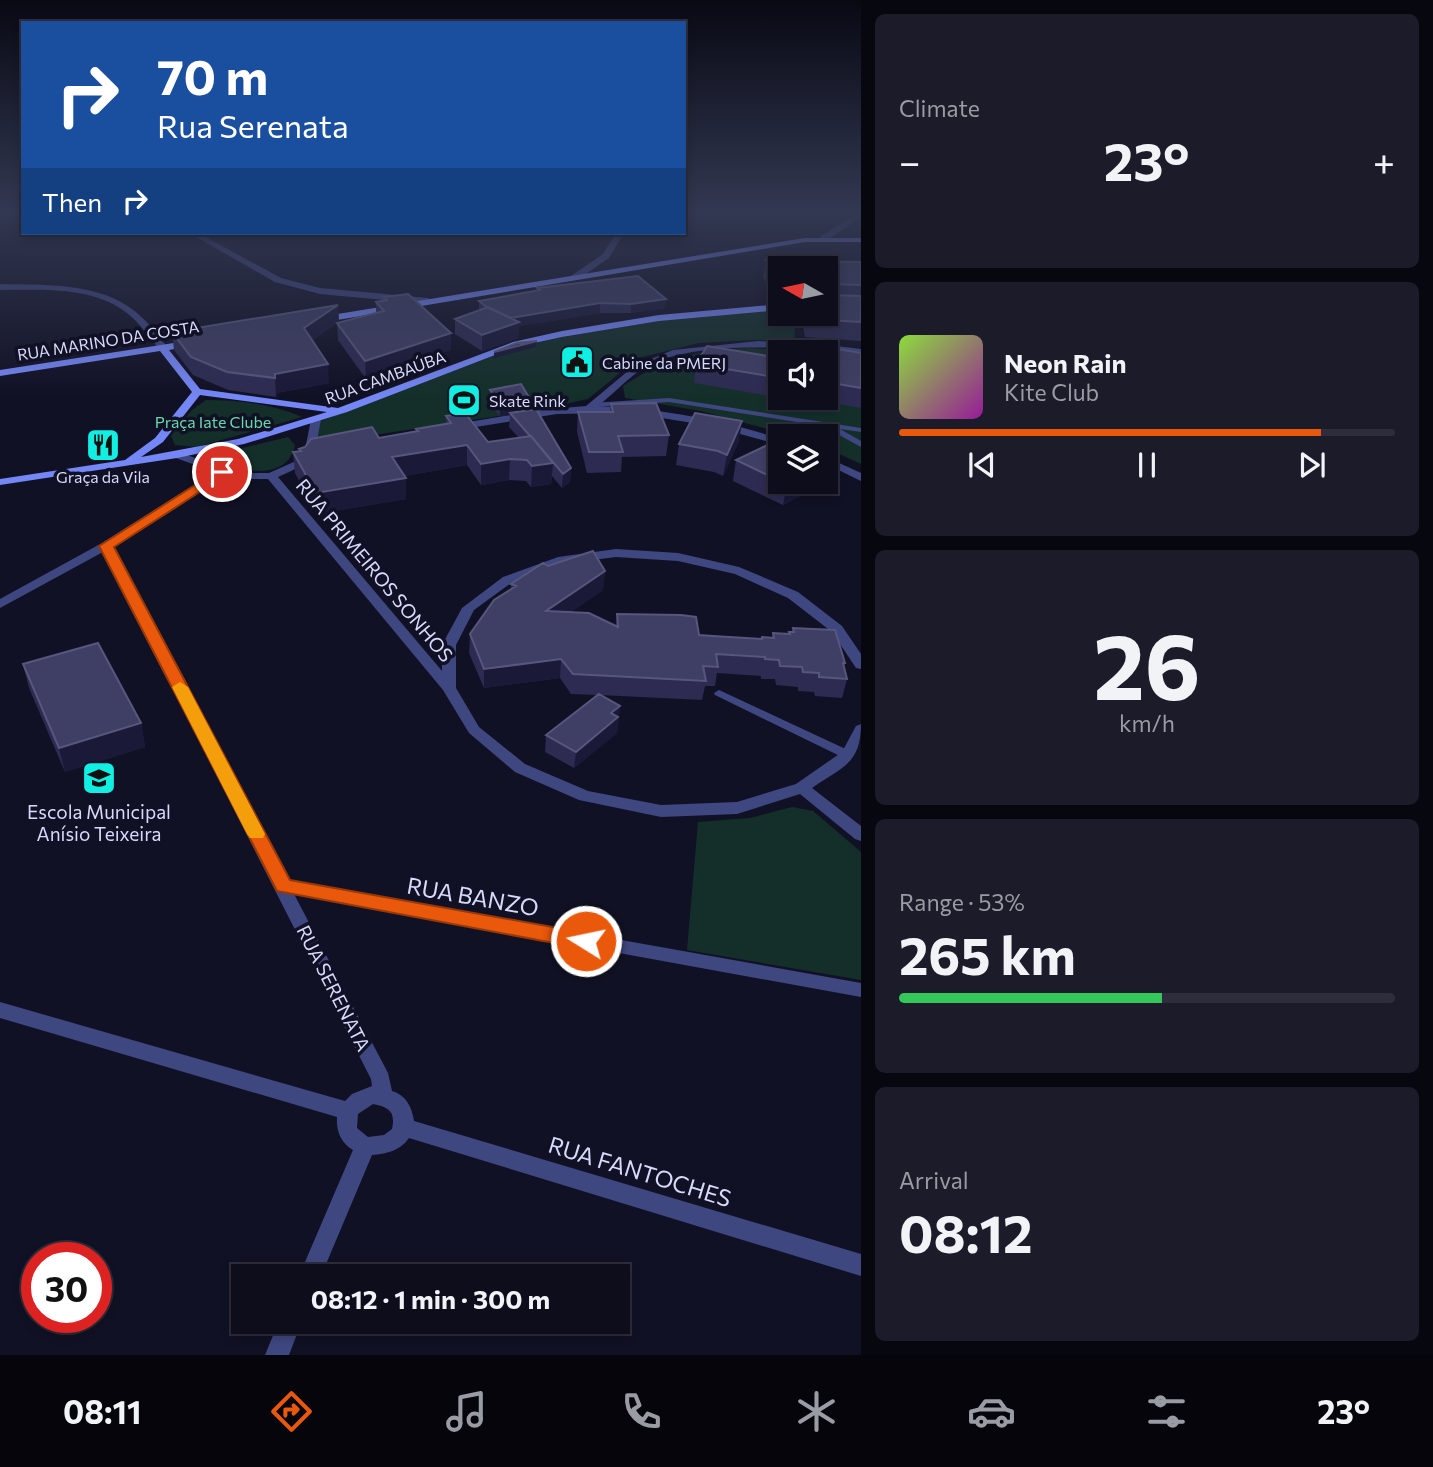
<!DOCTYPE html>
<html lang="en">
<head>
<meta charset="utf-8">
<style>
	:root { --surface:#0d0d1c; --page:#1b1b29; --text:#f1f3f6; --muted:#9a9ca3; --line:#2d2d3b; --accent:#ea580c }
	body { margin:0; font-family:Commissioner,sans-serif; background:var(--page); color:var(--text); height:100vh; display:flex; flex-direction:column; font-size:26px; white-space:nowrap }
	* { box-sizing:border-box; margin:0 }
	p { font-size:23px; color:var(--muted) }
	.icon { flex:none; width:38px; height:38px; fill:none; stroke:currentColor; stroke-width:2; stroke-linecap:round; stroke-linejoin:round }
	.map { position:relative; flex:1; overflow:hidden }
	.side { display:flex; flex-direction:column; gap:14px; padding:14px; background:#07070f; width:572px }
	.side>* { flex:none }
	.banner { position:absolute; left:21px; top:21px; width:665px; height:214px; border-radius:0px; box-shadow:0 4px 10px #0003,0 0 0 2px var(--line); background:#1a4fa0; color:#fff; overflow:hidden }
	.needle { width:46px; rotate:279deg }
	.controls { position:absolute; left:768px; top:256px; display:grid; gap:14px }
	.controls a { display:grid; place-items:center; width:70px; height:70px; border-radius:0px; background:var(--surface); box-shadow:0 4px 10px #0003,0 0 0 2px var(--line); font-size:35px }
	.speed { position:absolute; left:21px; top:1242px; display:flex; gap:14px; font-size:35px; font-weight:700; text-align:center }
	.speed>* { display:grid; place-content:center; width:91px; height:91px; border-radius:50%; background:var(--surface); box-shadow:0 4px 10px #0003,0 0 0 2px var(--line); line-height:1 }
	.speed .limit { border:10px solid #d22; background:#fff; color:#111 }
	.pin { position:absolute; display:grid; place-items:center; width:60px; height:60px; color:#fff; margin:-30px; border:4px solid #fff; border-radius:50%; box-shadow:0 2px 7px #0007 }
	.me { position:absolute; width:77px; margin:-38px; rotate:280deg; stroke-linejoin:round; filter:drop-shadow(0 0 5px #0008) }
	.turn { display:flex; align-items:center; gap:24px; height:147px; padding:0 21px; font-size:32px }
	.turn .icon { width:91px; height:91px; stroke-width:2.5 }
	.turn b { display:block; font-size:49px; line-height:60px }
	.then { display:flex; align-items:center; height:66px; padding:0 21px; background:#0003; gap:14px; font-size:26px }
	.big { font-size:52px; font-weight:700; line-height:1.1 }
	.side .card { flex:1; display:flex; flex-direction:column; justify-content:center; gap:10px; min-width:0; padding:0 24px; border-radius:10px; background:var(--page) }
	.side .dial { align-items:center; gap:0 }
	.dial b { font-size:91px; line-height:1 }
	.song { display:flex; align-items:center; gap:21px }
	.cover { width:84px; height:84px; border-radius:10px; background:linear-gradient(135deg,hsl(90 70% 55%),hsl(300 70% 35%)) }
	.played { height:7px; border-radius:4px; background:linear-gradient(90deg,var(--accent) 85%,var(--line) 85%) }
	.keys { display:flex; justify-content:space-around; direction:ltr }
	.heat { display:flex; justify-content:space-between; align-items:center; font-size:38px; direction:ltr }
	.charge { height:10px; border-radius:5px; background:linear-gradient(90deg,#34c759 53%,var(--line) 0) }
	.trip { position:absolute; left:231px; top:1264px; width:399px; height:70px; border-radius:0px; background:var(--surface); box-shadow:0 4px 10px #0003,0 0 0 2px var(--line); font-weight:700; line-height:70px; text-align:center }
	.dock { display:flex; height:112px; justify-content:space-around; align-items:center; background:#05050b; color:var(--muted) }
	.dock .icon { width:49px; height:49px }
	.dock .current { color:var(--accent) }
	.dock b { font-size:32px; color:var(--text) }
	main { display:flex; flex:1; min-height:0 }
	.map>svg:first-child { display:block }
	.green { fill:#142f2a }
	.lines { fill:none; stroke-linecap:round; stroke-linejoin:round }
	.lane { fill:#3f4781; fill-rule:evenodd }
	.street { fill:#3f4781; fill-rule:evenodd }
	.secondary { fill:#7587f6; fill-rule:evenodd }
	.wall { fill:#2d2b52 }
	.shaded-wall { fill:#1a1938 }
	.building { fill:#3f3e64; stroke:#57567c; stroke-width:2 }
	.route { fill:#ea580c; stroke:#983908; stroke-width:2 }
	.slow { fill:#f59e0b }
	.labels { text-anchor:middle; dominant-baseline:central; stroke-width:7; stroke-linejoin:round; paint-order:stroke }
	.far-street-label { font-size:16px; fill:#d8dafc; stroke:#111125 }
	.far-poi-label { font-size:16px; fill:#d8dafc; stroke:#111125; text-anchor:start }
	.far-park-label { font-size:16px; fill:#68d8aa; stroke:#111125 }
	.street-label { font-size:19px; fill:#d8dafc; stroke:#111125 }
	.poi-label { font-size:19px; fill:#d8dafc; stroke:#111125 }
	.near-street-label { font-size:23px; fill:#d8dafc; stroke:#111125 }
</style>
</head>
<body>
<main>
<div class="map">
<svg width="861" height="1355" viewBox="0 0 861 1355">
	<rect width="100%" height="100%" fill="#111125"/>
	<!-- green -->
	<path class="green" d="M780,307V313H796L794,341L754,340L699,343L638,358L588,399L537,410L315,444L320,421L515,348L563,337L706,313Z
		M749,348L810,352H780V397H826L861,359V464L826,448V436H794L701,411L625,398L623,386C669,356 694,351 749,348Z
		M206,400C238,400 273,404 302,417L197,447L175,445L171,436L192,410Z
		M288,437L295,445C288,477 255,472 229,468L218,454Z
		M792,807L813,811L861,852V980L687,950L698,822L750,818Z"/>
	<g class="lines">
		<!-- lane -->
		<path class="lane" d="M669,398L861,428V432L840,429L861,441V447L830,430L829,427L669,402L592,407L588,405L592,403Z
			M719,690L852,752L854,755L852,758H844L715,695L714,693Z"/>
		<!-- street -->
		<path class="street" d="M858,209H861L860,218L827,240H821V236L854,215Z
			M189,233H198L281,278L320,288L428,298L432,301L428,304L320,294L275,282Z
			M616,233H624L609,258L577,280H571V276L603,254Z
			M0,284C45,285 99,282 136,312C148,322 158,335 168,348L160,350C149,337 140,323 127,313C92,286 42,290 0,290Z
			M758,341L812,343L861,349V355C803,348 688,337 639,371C625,381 612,395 598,406C660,409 722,419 780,439V445L711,426L662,418L613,413L557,414L457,430L452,427L457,424L540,410L586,406L634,366L673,350Z
			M316,416L321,419C314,458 315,461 278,477L442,671V645L462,608L503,577L558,557L616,549L678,553L739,567L798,592L842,626L861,654V669L856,668L832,632L788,598L735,574L678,561L616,557L560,564L511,583L474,610L456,645V688L479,727L525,764L588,791L661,805L737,802L796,784L842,752L856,726L861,724C861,764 842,767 812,788L861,826V841L855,839L800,794L737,814L661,817L579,800L515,772L469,733L443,690L268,479H237L224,475L113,547L287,880L861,983V997L294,894L388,1073L392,1091C406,1095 412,1107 414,1121L861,1254V1276L409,1138C400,1151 386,1154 372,1155L321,1276H299L353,1150C341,1143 336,1131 337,1117L0,1018V1002L345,1101L352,1094L372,1086L371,1079L103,552L0,608V599L102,543L215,472L173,457V453H181L238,473H269L296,461L305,450L311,419ZM373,1104C388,1107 396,1111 392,1129L384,1135L368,1137L357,1128L358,1114Z
			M826,457L861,473V481L826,464Z
			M279,1321H302L289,1355H265Z"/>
		<!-- secondary -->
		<path class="secondary" d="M805,238H861V242H805L319,323L315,320L319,317Z
			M780,304V310L659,321L562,337L516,347L347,412L244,444L177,458L0,485V479L125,460L155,438L192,392L160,351L0,376V370L193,340L198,343L196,345L169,350L200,389L338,408L513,342L562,331L659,315ZM200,395L327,412L238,439L141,457L163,442Z"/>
	</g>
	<!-- wall -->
	<path class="wall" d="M766,260L861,262V341L805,337L801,313H826V268H780V301H775L763,277Z
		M537,288L666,299L665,308L631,313H600L519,326L518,338L482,351L455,334V319L479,310V301L537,291Z
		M384,297L451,333V350L366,379L338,340L337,323L312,341L329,383L277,393L276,397L228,390L193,375L174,350L172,332L338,305L339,322L376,313V302L384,300Z
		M826,352L861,353V408L798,397H826Z
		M780,358V397L782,398L694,383L696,364Z
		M490,390L529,410L571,468L570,482L562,488L552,476L551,484L531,487L526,481L509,480L481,485L467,465L405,476L406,499L317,514L295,473L293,452L299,451V449L416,432V429L446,424V416L488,442L519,438L509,427L510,415L500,416L489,404Z
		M611,404L669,435L666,456L622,457L621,472L587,473L577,432L578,412H610Z
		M780,439V481H826L831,461L827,482L783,505L733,481L736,460Z
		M739,441L723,476L714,472L676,465L679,444Z
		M548,566L605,571L603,590L571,612L616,626L617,614L699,635L761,639L762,637H772L773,633L789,634V632H792L793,628L845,663L844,668L847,679L842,698L815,696L814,692L798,691V687L776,685L775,679H761V676L717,673L715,686H705L702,700L600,695L620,706L617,733L574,768L545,752L546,735L598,695L571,694L560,678L484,688L469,653L470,634L511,589V584Z
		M23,664L141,723L145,747L65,772L29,688Z"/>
	<!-- shaded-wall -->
	<path class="shaded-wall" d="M666,299L665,308L631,313V304Z
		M600,303V313L519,326L518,338L482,351V335L503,320Z
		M338,305L339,322L305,346L304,328Z
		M451,333V350L366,379L365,361Z
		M537,341L536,347L494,358V352Z
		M328,364L329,383L277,393L276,397L275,374Z
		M530,399L529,412L510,413V415L500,416L501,403Z
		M742,421L739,441L723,476L727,455Z
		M467,445V465L393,478L392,457Z
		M510,459L509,480L481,485V464Z
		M831,461L827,482L783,505L787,484L792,481H826V464Z
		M553,463L551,484L531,487L532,466Z
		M571,468L570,482L562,488L563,474Z
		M406,478V499L317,514L316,493Z
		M605,571L603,590L545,630L546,611Z
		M561,659L560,678L484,688V669Z
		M620,706L617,733L574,768L576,752L611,713Z
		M141,723L145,747L65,772L59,748Z"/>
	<!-- building -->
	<path class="building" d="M766,260L861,262V285L830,284L827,292L830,295L861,296V322L808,319L807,313H826V268H780V283H778Z
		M638,276L666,299L631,304L600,303L511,318L488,308L479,301L540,290L537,288Z
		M408,294L451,333L365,361L337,323L384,311L376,302L387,300L384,297Z
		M338,305L304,328L328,364L275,374V378L227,372L191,357L172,332Z
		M488,307L519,322L482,335L455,319Z
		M537,341L494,352L517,343Z
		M814,345L861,353V388L826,382V352H811Z
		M707,346L780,358V378L696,364Z
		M521,384L530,399L501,403L490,390Z
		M656,403L669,435L618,436L623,452H589L578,412H613L611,404Z
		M536,409L571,468L563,474L531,436H530L510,413Z
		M465,413L488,442L531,436L553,463L532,466L527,460L510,459L481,464L467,445L392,457L406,478L316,493L293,452L301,451L299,449L305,447L311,439L372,427L379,438L418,431L416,429L451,423L446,416Z
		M695,413L742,421L727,455L718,451L679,444Z
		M780,439V481L736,460Z
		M593,551L605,571L546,611L589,613L618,627L617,614L681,615L696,617L699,635L713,636L762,639V637L774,638L773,633L790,634L789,632H794L793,628L835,630L845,663H843L847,679L819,677V673L803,672L802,667L780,666L779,660L765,659V657L716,654L718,667L703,666L706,681L573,674L561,659L484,669L470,634L494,600L516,586L511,584L543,563L548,566Z
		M98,643L141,723L59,748L23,664Z
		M599,694L620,706L611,713L618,717L576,752L546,735Z"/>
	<!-- sky -->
	<linearGradient id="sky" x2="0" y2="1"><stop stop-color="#090914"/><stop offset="0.53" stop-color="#323851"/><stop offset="1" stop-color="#323851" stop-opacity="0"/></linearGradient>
	<rect width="861" height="398" fill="url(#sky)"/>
	<!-- route -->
	<path class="route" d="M222,468L228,472L226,475L114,547L290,880L586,933L593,935L596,941L593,947L586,949L277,891L99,546Z"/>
	<!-- slow -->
	<path class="slow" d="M180,682L188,687L265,834L263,838H250L247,834L172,687Z"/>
	<!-- icons -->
	<defs>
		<g id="civic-square" transform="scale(1.75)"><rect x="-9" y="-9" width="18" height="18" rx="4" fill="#11efe2" stroke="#111125"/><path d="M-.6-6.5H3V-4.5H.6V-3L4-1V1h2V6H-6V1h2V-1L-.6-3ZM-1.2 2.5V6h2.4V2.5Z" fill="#111"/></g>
		<g id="stadium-square" transform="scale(1.75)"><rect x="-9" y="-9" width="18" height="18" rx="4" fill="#11efe2" stroke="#111125"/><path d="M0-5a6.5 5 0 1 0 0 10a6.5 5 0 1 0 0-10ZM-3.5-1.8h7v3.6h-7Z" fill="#111"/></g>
		<g id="restaurant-square" transform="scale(1.75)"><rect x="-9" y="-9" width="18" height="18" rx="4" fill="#11efe2" stroke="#111125"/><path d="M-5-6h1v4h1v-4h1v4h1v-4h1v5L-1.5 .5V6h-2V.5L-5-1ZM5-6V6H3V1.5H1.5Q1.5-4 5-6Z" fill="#111"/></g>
		<g id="school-square" transform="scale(1.75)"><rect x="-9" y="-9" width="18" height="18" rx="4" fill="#11efe2" stroke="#111125"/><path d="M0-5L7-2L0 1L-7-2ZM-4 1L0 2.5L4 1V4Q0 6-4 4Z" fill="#111"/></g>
	</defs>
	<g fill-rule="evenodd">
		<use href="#civic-square" x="577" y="362"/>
		<use href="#stadium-square" x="464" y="400"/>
		<use href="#restaurant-square" x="103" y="445"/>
		<use href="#school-square" x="99" y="778"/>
	</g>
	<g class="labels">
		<!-- far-street labels -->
		<g class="far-street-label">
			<text transform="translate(108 340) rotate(-9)">RUA MARINO DA COSTA</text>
			<text transform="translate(385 377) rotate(-20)">RUA CAMBAÚBA</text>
		</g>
		<!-- far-poi labels -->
		<g class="far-poi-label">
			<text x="602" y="362">Cabine da PMERJ</text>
			<text x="489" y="400">Skate Rink</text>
			<text x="103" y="476" text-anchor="middle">Graça da Vila</text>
		</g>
		<!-- far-park labels -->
		<g class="far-park-label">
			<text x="213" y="421">Praça Iate Clube</text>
		</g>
		<!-- street labels -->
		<g class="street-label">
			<text transform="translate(375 570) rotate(50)">RUA PRIMEIROS SONHOS</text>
			<text transform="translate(334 988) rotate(63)">RUA SERENATA</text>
		</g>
		<!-- poi labels -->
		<g class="poi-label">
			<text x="99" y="811">Escola Municipal<tspan x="99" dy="22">Anísio Teixeira</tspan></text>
		</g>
		<!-- near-street labels -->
		<g class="near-street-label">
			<text transform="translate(473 896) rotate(10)">RUA BANZO</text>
			<text transform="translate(640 1171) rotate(17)">RUA FANTOCHES</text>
		</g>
	</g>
</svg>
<div class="controls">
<a><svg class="needle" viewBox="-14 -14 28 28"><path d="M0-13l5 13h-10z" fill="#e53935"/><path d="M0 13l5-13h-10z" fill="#9a9ca3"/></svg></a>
<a><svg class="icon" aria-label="sound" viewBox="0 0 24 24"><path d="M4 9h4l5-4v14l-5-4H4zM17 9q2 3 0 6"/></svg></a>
<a><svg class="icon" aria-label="layers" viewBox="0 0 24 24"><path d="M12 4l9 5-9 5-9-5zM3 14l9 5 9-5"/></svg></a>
</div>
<div class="speed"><div class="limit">30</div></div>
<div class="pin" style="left:222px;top:472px;background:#d93025"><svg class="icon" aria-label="arrive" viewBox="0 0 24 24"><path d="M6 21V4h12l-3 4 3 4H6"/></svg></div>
<svg class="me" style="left:586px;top:941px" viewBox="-20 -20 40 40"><circle r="17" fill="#ea580c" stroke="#fff" stroke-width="3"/><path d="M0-11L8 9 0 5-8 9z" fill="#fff"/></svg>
<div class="trip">08:12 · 1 min · 300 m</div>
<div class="banner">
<div class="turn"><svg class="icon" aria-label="right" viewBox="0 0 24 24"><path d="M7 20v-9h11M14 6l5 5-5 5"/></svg><div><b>70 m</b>Rua Serenata</div></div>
<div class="then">Then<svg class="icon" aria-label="right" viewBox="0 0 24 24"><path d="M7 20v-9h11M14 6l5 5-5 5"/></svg></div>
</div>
</div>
<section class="side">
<div class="card"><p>Climate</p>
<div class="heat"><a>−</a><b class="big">23°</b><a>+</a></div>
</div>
<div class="card">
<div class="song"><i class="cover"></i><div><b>Neon Rain</b><p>Kite Club</p></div></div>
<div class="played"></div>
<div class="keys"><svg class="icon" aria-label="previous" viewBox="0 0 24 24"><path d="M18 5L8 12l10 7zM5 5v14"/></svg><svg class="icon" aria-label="pause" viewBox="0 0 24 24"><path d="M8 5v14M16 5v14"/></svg><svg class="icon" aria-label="next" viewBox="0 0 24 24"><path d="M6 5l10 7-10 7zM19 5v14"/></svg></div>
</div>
<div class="card dial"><b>26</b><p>km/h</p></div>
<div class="card"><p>Range · 53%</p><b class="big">265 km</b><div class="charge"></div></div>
<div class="card"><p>Arrival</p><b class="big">08:12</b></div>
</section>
</main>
<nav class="dock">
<b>08:11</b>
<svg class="icon current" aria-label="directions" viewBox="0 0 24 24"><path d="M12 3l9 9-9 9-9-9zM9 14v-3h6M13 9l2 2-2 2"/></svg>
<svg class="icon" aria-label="music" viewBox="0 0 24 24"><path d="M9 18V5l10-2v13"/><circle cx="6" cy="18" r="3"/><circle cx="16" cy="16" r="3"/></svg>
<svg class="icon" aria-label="phone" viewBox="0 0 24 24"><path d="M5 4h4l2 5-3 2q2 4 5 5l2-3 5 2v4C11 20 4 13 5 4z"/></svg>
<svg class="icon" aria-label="climate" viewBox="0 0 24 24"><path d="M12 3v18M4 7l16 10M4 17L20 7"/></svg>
<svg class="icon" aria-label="car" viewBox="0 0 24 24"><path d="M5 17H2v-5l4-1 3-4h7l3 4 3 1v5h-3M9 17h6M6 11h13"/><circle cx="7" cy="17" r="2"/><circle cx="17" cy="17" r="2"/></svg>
<svg class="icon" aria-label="filters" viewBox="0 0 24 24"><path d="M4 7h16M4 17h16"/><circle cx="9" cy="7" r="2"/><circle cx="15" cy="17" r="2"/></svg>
<b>23°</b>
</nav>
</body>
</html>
